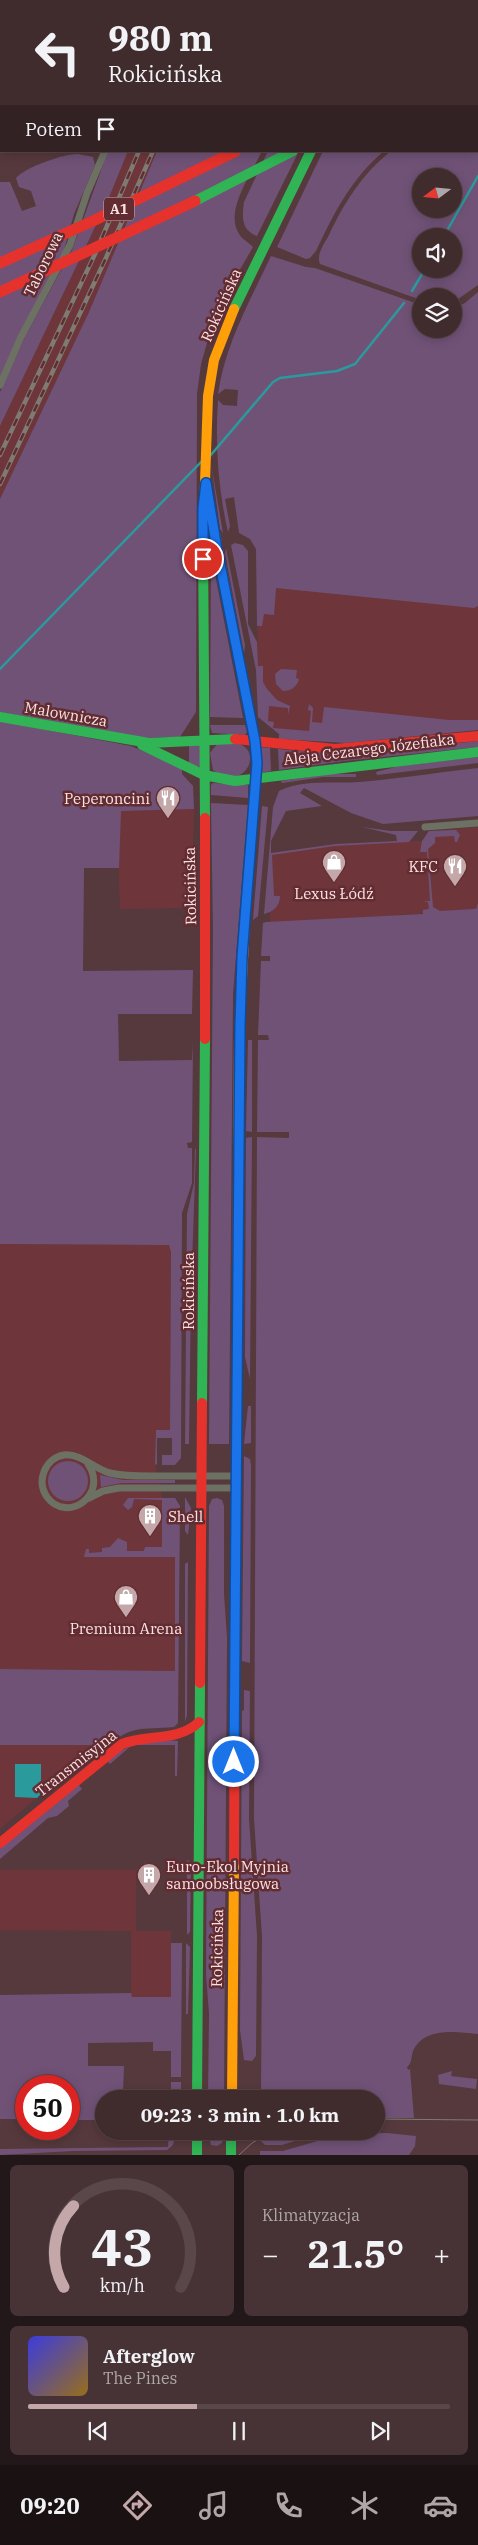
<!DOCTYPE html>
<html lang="pl">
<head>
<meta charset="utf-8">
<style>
	:root { --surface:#402b2d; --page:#473335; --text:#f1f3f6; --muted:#aea7aa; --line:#594749; --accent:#c3a7a9 }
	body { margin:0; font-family:"IBM Plex Serif",serif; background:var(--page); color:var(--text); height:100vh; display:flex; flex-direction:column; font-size:19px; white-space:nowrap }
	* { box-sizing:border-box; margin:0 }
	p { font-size:16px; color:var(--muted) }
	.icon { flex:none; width:28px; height:28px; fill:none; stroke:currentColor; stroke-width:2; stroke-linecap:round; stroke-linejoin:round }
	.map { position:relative; height:2155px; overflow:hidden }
	.details { display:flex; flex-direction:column; gap:10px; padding:10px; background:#231819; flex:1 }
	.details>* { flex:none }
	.top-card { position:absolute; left:0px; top:0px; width:479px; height:152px; box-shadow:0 2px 12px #0003,0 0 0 1px var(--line); background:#402b2d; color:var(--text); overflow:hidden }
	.needle { width:32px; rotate:254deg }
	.controls { position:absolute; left:412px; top:168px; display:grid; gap:10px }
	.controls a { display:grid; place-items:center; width:50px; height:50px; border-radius:50%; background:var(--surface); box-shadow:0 2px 12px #0003,0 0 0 1px var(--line); font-size:25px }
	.speed { position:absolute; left:15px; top:2075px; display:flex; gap:10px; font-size:25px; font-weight:700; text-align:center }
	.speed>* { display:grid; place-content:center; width:65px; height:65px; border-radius:50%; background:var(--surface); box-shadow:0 2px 12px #0003,0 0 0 1px var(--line); line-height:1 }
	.speed .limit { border:8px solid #d22; background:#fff; color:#111 }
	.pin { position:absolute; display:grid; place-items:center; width:42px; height:42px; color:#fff; margin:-21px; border:2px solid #fff; border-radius:50%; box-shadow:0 1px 5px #0007 }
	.me { position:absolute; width:55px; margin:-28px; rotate:0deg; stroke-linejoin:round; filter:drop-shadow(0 0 4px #0008) }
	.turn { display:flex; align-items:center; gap:18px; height:105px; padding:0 25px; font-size:22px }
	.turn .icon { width:65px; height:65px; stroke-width:2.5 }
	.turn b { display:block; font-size:35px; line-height:42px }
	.then { display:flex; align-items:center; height:48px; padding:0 25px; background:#0003; gap:10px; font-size:19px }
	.big { font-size:38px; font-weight:700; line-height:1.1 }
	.details .card { flex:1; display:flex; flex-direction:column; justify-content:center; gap:8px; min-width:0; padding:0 18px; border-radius:8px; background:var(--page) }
	.details .dial { align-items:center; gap:0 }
	.dial svg { height:130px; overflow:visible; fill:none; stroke:var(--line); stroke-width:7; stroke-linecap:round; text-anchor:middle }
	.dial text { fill:var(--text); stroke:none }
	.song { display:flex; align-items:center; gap:15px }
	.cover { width:60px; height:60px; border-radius:8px; background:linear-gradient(135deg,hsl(240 70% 55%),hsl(40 70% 35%)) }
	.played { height:5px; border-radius:2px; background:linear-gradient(90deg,var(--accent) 40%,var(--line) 40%) }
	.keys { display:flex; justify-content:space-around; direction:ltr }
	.heat { display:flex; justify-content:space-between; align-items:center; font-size:28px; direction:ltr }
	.details .tiles { flex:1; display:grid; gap:10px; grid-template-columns:1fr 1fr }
	.card:last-child { grid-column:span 2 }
	.trip { position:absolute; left:95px; top:2090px; width:290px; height:50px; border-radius:25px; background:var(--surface); box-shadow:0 2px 12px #0003,0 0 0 1px var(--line); font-weight:700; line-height:50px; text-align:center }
	.tab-bar { display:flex; height:80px; justify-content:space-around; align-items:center; background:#1a1112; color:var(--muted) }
	.tab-bar .icon { width:35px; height:35px }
	.tab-bar .selected { color:var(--accent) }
	.tab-bar b { font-size:22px; color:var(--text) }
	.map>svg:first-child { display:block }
	.built { fill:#6e363a }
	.green { fill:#705277; fill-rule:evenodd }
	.water { fill:#2b9a9c }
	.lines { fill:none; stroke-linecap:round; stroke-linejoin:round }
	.stream { stroke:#2b9a9c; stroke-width:2.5 }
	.street { stroke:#6c7164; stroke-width:7 }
	.fast { stroke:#30b455; stroke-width:10 }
	.slow { stroke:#ff9f0a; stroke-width:10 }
	.jam { stroke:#e5322d; stroke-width:10 }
	.tram { stroke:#7e7b73; stroke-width:1 }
	.rail-casing { stroke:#7e7b73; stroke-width:4.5 }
	.rail { stroke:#622d32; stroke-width:2.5; stroke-dasharray:8; stroke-linecap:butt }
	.jam-bridge { stroke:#e5322d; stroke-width:11 }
	.route-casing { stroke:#114b97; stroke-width:12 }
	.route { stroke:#1a73e8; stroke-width:9 }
	.labels { text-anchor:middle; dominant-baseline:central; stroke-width:5; stroke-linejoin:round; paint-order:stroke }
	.shield { fill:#622d32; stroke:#cfacae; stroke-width:1 }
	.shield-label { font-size:14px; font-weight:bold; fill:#fee2e3 }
	.street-label { font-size:15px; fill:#fee2e3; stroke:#622d32 }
	.poi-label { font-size:15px; fill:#fee2e3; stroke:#622d32; text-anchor:end }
</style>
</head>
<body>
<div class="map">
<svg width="478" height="2155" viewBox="0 0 478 2155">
	<rect width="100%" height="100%" fill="#56393c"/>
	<!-- built -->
	<path class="built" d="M128,151H157L89,312L0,499V426L108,200Z
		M257,579L478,600V721L281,736L258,711Z
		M194,809L193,848H191V908L120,909L118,848L120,811Z
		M478,827V910L270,923V854L336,845L422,841L427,833L432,831Z
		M0,1244L169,1245L171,1252L170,1430H156L155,1464L175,1557V1671L0,1669Z
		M0,1745H98L0,1829Z
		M0,1870H136V1931H171V1997H131V1931L0,1930Z"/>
	<!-- green -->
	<path class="green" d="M478,64V285L454,302V296H421V300L320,264C316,255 324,244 329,235C344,203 362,174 391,151H478ZM454,176V209H421V176ZM454,236V269H421V236Z
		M108,151H128L108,200L0,426V392L26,335L72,250Z
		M157,151H262C252,173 224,211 239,234C242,239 248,242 253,247L216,311L201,364L197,394L196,712L180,737L146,738L0,712V499L89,312Z
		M268,151H299L257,236C241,230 242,217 244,202Z
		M323,151H384C351,179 334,213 316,251L310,258L306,259L277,247Z
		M78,154L93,157L95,165L74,214L63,254L0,378V182H10L22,211L36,206L31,191L19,187L16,178C26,167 63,154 78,154Z
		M271,256L306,267L315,268L421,305V329H454V308L465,303L478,292V606L474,608L276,588L274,615L264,614L262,626H257L256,549L250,539L239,533L234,497L225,499L230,526L228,532C218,488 215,445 218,400L223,405L237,406L238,390L225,389L218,394C225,344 250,301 271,256Z
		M211,463L223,533L220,529Z
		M235,543L243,545L248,551V624L257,642L258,666H263V682L267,689L277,700L290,706L288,715V708L269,706L268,721L274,722L273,728L309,731L311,711L308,710L309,704L313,708L312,722L322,723L324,707L449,720H478V730L346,743L279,739V734L258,717L256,670L231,545Z
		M226,548L245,645L244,653L225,553Z
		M211,558L212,559L243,718L210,717Z
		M281,669L297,670L296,678L299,679C297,687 291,691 283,691L276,684L275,674Z
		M0,721L131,746L182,768V774L193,786L194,809L121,811L119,868H84L83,971L193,970L192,1014H118L119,1061L192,1060L193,1043L192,1142L187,1143L188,1148H192V1183L182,1213L181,1458L175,1465H162V1455H172V1438H157V1465L155,1464L156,1430H170L171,1252L169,1245L0,1244Z
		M210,725H245L247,732L245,735L212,733Z
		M478,741V747L345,761L279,770L278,749C345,757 411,748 478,741Z
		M218,743C272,734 249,798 213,770L210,753Z
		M198,744L200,745L201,766L199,767L189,763V745Z
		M259,747L270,748L271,771L261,773Z
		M478,757V763L377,775L376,772L399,766Z
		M478,768V816L383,824L351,813L304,788L300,793L322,806L286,811L271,841V853L336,844L397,841L396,835L362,827L391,831H418L409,842L334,846L272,855L274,896H280C280,906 273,912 264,914L273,807L279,791C303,779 334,784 359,782C399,779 438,772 478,768Z
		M329,774H356V777H323L282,783L281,781Z
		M213,783L248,785V798L211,795V785Z
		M211,803L248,805L233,994L229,1444H209L213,929Z
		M262,806L268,807L258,916L253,920Z
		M456,830L460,835L457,842H455L454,836L435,837V843L428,849L433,907L440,911L474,909L477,908V903L478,906V2034C458,2032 428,2027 415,2047C410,2055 413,2063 407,2067L408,2070L410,2069L414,2118H376V2099H261L262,1936L254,1819L257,1137L289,1138V1132H257L258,1040H269L268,1035H258L261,961H270V956H261L263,923L266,922L423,914V910L429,909L428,902L423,901H430L427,852H420L422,841L429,831Z
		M248,1040H252V1132L246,1131Z
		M252,1137L250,1379L245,1357L246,1138Z
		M195,1149H196L191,1293L189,1444H185L187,1214L194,1183Z
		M248,1406H251V1443L244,1444Z
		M244,1456L250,1459L251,1465L250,1663L242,1661Z
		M48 1481a20 20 0 1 1 40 0a20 20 0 1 1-40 0Z
		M100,1475L123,1480H175V1483H121L101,1487Z
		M185,1497L191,1508L188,1535L185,1531Z
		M128,1498H175L180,1506L178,1723L174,1727C141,1730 131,1724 104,1749L100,1745H0V1669L175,1671V1557H84L86,1549H89V1553L102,1552V1548L110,1547L118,1538L127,1542V1551H144L145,1547H162V1500L134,1499L132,1507L128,1510L123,1505Z
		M217,1498L222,1500L224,1506V1594L227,1638L224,2099H208L209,2014L206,1974L209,1506L212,1499Z
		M188,1562L187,1715L185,1722V1564Z
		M244,1690L250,1691L249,1819L257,1936L256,2056L252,2061L244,2060L240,2030L242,1711L244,1710Z
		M168,1740L178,1741L177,1776H175V1745H132L110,1764L107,1761L84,1780C118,1751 122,1744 168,1740Z
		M78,1784L82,1789L68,1801L69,1806L57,1816L48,1818L0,1859V1848Z
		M187,1860L191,1862L190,1932L187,1935Z
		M171,1943H182L181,2077H171V2051H153V2042L88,2043V2066H124L123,2092H120V2099H104V2120H69V2086H26V2119H0V1995L131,1993L132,1997H171Z
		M186,1943L190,1947L188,2014H186Z
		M452,2071L451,2076L477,2079L476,2089L439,2084L438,2075Z
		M171,2082H181V2099H171Z
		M169,2131H176L173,2145L167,2150L73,2151L0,2155V2149L168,2147Z
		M263,2131H327L282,2145H265L261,2141L265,2136Z
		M208,2132H224L222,2143L217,2146L211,2145Z
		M387,2133L416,2136L415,2146L409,2155H260V2151H283L342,2134Z"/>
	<!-- water -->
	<path class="water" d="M15,1764H41V1794L37,1798L15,1797Z"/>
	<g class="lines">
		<!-- stream -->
		<path class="stream" d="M444,236L478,176
			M412,291L425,269
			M210,456L273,382L280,378L337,371L355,364L404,303
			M0,669L203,460"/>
		<!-- street -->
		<path class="street" d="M162,1L163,0
			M0,385L21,337L70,245L87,193L105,151
			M425,827L478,823
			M88,1464C109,1495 67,1524 47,1497C36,1481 45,1458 64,1455C81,1453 94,1469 110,1473C127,1477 146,1476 163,1476C187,1476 212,1476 236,1476
			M89,1498L103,1491L119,1488H236"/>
		<!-- fast -->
		<path class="fast" d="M384,1L385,0
			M478,21V22
			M195,201L293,151
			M234,309L311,151
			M203,540L205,818
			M0,717L149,743L235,739
			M142,745L204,775L235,781L478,752
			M202,1403L205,1039
			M197,2099L200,1683
			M197,2131V2155
			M231,2131V2155"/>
		<!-- slow -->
		<path class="slow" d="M478,51V52
			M203,540L208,396L214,360L234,309
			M238,1169L239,1038L246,901
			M235,1629L237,1366
			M232,2099L234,1863"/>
		<!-- jam -->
		<path class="jam" d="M208,496L255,741L257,763L246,901
			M235,739L335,749L478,736
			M205,818V1039
			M237,1366L238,1169
			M200,1683L202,1403
			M0,1843L122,1744C148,1734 178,1742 199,1722
			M234,1863L235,1629"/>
		<!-- tram -->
		<path class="tram" d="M376,2119L478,2120
			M239,2155L252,2143L273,2131"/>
		<!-- rail casing -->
		<g class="rail-casing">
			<path id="rail" d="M191,1L192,0
				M210,1L211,0
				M0,455L95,254L139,151
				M0,484L105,260L153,151"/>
		</g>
		<!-- rail -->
		<use href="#rail" class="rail"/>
		<!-- jam-bridge -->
		<path class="jam-bridge" d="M0,263L95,220L236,151
			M0,292L195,201"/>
	</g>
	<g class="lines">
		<!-- route casing -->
		<g class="route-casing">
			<path id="route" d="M203,559V508L206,483L217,549L255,741L257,763L242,957L240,1026L234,1762"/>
		</g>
		<!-- route -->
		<use href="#route" class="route"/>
	</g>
	<!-- icons -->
	<defs>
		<g id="restaurant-pin" transform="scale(1.25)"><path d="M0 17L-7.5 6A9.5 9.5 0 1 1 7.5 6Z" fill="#c3a7a9" stroke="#622d32"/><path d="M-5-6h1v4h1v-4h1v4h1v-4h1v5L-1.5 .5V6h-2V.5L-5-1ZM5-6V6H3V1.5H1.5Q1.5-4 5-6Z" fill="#fff"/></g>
		<g id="shop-pin" transform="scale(1.25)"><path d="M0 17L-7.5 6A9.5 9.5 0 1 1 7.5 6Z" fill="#c3a7a9" stroke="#622d32"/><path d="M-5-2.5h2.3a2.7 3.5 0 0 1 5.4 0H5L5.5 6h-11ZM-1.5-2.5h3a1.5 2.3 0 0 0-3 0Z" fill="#fff"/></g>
		<g id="building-pin" transform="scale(1.25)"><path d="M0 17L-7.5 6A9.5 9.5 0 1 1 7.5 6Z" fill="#c3a7a9" stroke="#622d32"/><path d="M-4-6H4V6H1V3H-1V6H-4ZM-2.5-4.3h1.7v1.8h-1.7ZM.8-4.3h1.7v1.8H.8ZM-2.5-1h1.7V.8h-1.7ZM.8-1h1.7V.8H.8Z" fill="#fff"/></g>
	</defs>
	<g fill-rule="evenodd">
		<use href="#restaurant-pin" x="168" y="798"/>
		<use href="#shop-pin" x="334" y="862"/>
		<use href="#restaurant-pin" x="455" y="866"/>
		<use href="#building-pin" x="150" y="1516"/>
		<use href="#shop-pin" x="126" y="1597"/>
		<use href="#building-pin" x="149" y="1875"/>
	</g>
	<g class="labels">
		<!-- shield labels -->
		<rect class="shield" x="104" y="197.5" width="30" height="23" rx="4"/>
		<g class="shield-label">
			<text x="119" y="209">A1</text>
		</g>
		<!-- street labels -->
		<g class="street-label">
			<text transform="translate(43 264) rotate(-64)">Taborowa</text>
			<text transform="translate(221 305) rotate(-66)">Rokicińska</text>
			<text transform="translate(66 714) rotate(10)">Malownicza</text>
			<text transform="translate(369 749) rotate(-7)">Aleja Cezarego Józefiaka</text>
			<text transform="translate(190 886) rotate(-91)">Rokicińska</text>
			<text transform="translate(188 1291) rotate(-90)">Rokicińska</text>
			<text transform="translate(76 1763) rotate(-38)">Transmisyjna</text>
			<text transform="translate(217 1948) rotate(-89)">Rokicińska</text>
		</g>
		<!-- poi labels -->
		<g class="poi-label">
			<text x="150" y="798">Peperoncini</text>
			<text x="438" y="866">KFC</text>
			<text x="334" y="893" text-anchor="middle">Lexus Łódź</text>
			<text x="168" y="1516" text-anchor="start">Shell</text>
			<text x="126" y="1628" text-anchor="middle">Premium Arena</text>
			<text x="166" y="1866" text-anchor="start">Euro-Ekol Myjnia<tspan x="166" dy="17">samoobsługowa</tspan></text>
		</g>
	</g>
</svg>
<div class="controls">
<a><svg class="needle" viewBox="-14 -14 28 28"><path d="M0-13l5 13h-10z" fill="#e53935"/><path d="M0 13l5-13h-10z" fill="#aea7aa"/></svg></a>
<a><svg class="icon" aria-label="sound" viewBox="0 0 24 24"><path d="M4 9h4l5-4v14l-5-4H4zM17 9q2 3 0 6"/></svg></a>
<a><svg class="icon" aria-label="layers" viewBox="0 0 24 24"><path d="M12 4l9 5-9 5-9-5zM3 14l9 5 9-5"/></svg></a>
</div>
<div class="speed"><div class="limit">50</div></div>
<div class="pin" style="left:203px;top:559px;background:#d93025"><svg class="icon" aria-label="arrive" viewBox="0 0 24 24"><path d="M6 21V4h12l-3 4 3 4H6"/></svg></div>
<svg class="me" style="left:234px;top:1762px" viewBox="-20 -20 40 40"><circle r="17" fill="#1a73e8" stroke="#fff" stroke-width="3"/><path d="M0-11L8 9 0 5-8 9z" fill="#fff"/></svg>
<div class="trip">09:23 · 3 min · 1.0 km</div>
<div class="top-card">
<div class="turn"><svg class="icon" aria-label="left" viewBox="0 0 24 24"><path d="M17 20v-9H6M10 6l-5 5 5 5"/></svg><div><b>980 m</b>Rokicińska</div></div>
<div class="then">Potem<svg class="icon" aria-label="arrive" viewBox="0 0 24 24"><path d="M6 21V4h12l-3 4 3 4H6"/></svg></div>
</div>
</div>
<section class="details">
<div class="tiles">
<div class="card dial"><svg viewBox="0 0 100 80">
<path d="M14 69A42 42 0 1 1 86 69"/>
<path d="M14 69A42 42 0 0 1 20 19" stroke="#c3a7a9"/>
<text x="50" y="56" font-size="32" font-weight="700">43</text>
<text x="50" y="72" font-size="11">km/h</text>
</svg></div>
<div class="card"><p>Klimatyzacja</p>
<div class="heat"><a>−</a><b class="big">21.5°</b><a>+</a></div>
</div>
<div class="card">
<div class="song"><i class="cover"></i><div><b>Afterglow</b><p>The Pines</p></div></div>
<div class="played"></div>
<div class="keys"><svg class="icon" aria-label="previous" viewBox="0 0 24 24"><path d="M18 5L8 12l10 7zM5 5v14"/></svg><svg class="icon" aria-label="pause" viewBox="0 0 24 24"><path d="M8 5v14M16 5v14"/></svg><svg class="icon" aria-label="next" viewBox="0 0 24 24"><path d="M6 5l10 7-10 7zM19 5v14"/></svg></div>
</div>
</div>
</section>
<nav class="tab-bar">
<b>09:20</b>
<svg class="icon selected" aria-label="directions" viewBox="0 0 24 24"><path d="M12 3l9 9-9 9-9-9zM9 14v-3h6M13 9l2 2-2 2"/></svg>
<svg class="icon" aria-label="music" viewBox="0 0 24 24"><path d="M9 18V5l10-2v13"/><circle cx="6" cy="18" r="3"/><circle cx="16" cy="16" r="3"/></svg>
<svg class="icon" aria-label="phone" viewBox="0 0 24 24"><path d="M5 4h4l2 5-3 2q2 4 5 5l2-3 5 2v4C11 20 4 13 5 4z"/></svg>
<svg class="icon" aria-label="climate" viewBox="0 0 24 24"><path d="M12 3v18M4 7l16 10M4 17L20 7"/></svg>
<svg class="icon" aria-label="car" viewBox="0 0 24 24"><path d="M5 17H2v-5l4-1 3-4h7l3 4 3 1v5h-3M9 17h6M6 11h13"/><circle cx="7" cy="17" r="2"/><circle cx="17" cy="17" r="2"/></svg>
</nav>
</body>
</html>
